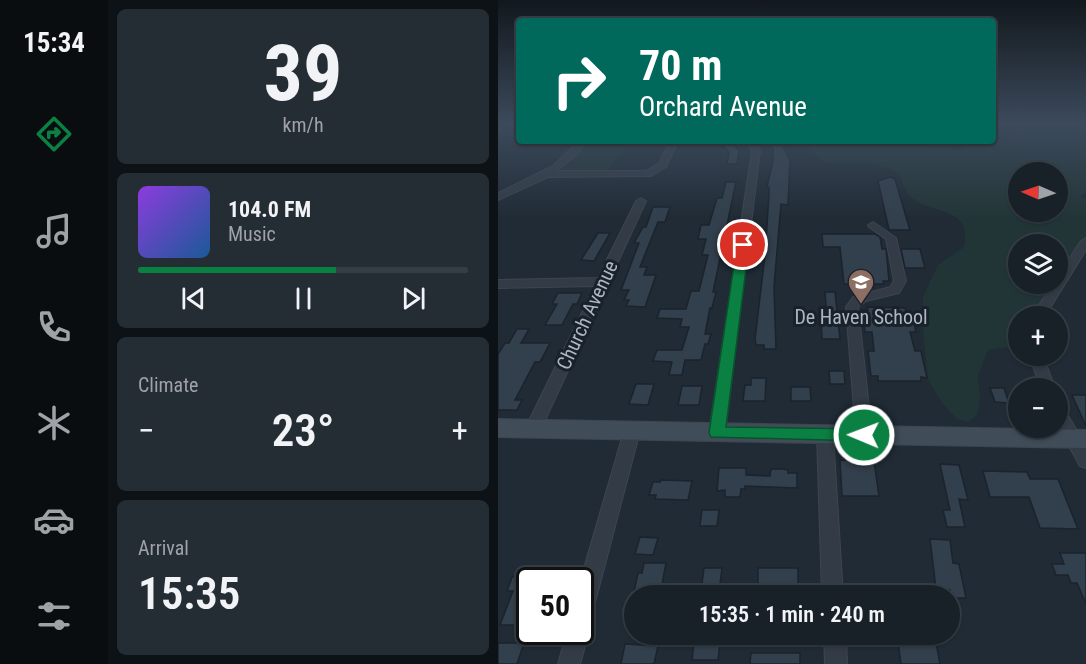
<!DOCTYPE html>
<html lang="en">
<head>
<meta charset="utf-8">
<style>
	:root { --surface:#182028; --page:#252d34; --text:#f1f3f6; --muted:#9fa3a8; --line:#363e45; --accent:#0b8043 }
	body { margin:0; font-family:"Roboto Condensed",sans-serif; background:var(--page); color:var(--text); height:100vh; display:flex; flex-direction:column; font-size:22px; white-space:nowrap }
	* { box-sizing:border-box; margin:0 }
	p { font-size:20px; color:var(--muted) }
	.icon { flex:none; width:33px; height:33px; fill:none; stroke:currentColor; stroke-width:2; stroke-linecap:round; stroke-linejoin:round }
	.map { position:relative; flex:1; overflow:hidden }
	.drawer { display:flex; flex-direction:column; gap:9px; padding:9px; background:#0d1216; width:390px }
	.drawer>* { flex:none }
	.top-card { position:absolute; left:18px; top:18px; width:480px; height:126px; border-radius:6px; box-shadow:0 2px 4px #0004,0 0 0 2px var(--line); background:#00695c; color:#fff; overflow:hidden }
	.needle { width:39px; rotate:272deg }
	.fabs { position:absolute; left:510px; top:162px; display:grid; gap:12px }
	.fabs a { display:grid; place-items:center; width:60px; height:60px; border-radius:50%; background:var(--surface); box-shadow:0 2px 4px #0004,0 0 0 2px var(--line); font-size:30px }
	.speed { position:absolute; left:18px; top:567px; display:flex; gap:12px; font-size:30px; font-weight:700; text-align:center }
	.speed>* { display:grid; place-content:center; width:78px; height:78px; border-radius:50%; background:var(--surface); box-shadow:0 2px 4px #0004,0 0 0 2px var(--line); line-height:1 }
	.speed .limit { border:3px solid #111; border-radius:9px; background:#fff; color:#111 }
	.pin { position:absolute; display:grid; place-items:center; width:51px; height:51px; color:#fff; margin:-26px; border:3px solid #fff; border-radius:50%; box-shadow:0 2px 6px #0007 }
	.me { position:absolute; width:66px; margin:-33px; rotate:271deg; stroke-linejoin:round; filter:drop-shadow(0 0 4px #0008) }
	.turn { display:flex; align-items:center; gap:21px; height:126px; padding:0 24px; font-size:27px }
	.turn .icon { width:78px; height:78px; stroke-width:2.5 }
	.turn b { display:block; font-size:42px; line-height:51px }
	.big { font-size:45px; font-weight:600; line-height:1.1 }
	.drawer .widget { flex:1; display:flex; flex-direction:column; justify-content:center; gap:9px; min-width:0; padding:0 21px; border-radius:9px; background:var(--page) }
	.drawer .dial { align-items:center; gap:0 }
	.dial b { font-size:78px; line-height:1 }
	.song { display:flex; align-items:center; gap:18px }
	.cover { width:72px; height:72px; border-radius:9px; background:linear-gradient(135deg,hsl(270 70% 55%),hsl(210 70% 35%)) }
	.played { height:6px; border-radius:3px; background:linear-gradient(90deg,var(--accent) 60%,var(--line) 60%) }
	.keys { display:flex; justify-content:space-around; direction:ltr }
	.heat { display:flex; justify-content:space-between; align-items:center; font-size:33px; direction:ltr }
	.trip { position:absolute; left:126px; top:585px; width:336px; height:60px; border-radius:30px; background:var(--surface); box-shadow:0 2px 4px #0004,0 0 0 2px var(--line); font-weight:600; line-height:60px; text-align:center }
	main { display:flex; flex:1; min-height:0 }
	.dock { display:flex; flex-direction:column; width:108px; justify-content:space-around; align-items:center; background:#0a0d10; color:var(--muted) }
	.dock .icon { width:42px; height:42px }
	.dock .active { color:var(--accent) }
	.dock b { font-size:27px; color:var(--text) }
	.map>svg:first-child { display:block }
	.green { fill:#223536; fill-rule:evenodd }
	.building { fill:#323f4c; stroke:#1b232c; stroke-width:1.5 }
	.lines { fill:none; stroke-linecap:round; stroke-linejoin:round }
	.street-casing { stroke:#3d454f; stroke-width:2 }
	.secondary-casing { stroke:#3d454f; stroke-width:2 }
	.street { fill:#333c46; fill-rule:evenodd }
	.secondary { fill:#414c59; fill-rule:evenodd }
	.route { fill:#0b8043; stroke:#07532c; stroke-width:1.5 }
	.labels { text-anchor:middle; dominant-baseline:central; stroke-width:6; stroke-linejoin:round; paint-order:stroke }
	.street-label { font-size:20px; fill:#adb7c3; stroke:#19212a }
	.poi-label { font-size:20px; fill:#adb7c3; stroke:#19212a }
</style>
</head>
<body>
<main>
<nav class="dock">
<b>15:34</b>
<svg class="icon active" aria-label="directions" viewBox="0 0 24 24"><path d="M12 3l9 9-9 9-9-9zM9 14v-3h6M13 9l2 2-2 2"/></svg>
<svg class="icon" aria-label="music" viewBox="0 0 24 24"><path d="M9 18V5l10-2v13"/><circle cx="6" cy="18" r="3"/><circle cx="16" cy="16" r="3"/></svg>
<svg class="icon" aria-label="phone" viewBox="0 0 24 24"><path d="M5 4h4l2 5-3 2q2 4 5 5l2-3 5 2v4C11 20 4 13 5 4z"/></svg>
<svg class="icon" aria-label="climate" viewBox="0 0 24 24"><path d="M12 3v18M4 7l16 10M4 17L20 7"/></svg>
<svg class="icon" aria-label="car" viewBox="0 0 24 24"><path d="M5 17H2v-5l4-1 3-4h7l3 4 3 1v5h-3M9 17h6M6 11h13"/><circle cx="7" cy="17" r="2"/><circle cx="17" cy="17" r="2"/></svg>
<svg class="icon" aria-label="filters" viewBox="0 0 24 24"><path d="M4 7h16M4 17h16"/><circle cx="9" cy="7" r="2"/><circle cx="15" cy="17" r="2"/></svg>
</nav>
<section class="drawer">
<div class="widget dial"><b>39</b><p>km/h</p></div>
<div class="widget">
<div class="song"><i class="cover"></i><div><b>104.0 FM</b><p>Music</p></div></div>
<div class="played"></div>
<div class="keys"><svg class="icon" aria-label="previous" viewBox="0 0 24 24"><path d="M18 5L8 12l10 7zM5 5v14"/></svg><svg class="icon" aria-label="pause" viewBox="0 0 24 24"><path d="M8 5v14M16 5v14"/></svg><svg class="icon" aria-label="next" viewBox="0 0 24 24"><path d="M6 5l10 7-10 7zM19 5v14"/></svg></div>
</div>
<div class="widget"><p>Climate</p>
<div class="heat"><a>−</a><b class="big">23°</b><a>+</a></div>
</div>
<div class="widget"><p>Arrival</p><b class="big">15:35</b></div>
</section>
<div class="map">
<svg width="588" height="664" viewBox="0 0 588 664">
	<rect width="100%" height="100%" fill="#202b35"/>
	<!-- green -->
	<path class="green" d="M501,125H588V192L582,197L588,199V241L540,316H520V345L490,350L480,376L482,397L479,415L470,422L459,419L444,403L430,379L424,321L425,297L440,265L466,247C475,205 433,216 412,196C404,188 407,176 394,170C375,161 349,166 329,163L323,160L305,141H408L435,148L462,149L475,146L478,141H495V128ZM520,172H560V212H520ZM520,244H560V284H520Z
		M85,141H132L106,176L47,174Z"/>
	<!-- building -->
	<path class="building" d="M223,141H234L241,151L239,164H229L231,153Z
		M283,142L292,160L290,205L283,204L276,287L278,349H266V345H258L257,339L267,255L271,194V187H269L275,161V149L272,143Z
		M392,177L397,179L412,230H391L380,181Z
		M228,182H238L215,292H218L214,308H212L207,334H213L210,344H207L203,360H187L184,375H171L174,362L155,361L159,350H184L191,327H182L184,319L159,318L162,309H188L193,291H201L210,255H204L208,239H200L203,225H211L219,198H224Z
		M155,207H172L167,222H160L142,267H149L146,275H158L147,307L128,306L131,300H126L131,290H123L141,243H136L145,227H148Z
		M100,233H112L96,261L83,260Z
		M324,234H377L382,237L384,249H388L391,281H385L386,284H346L342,247H325Z
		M403,249H422L427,268H407Z
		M327,292H337L342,339H324L323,319H329Z
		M60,293H84L79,304H75L64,325H47L59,304H54Z
		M369,307L407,308L408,311H413L418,332H412L417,351H423L429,378L423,377V381H380V376H373L370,351H376L374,332H367L364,310H370Z
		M19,329H31L23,343H52L42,362H37L17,400H24L19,410H0V354L7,343H11Z
		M331,371H346L347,384H332Z
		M253,378H268L267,401H245L247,385H253Z
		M138,384H156L150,405L131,404Z
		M184,386H204L201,405H180Z
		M293,387H312L313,401H293Z
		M492,388H506L511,403L497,402Z
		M574,395H588V426Z
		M342,460L376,461L381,496H344Z
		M442,464L461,465L470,500L461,499L467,527H449L445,510H452Z
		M221,468H248V475L272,476L273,469H285L290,470V473H299V488L247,486V489H243L242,497H227V490L219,491Z
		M485,471L529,472L532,479H560L580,529L542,528L531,497H492Z
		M163,480L194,481L190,500L157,499L158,495H151L155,482H162Z
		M204,510H221L219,526H202Z
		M142,537L160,538L155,555L137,554Z
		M432,539L452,540L455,563L461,564L468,598H453L452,590L438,589Z
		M562,553H588V604L579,583H573L570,575H558L554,564H566Z
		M146,563H168L162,596H135L140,573H144Z
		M206,568H224L221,592H203Z
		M260,568H300V588L260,589Z
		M14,577H32V609L26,625H2L15,591H9Z
		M399,634H428L429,642H438L442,664H403Z
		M196,642L222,643L220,660H194Z
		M0,643H26L19,664H0Z
		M127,644L160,646L156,664H123Z
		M253,653H302V664H252Z"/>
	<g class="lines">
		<!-- street casing -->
		<g class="street-casing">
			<path id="street" d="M0,125H6L0,132Z
				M81,141H89L80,153L58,171H148L161,163L172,141H180L168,167L153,176L50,177L0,200V193L55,166Z
				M249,141H257L262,151L227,433L225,437L219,439L213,437L211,433L254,151Z
				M466,141H474L476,144L469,146Z
				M143,198L148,201L43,429L41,433L35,435L29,433L27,429L97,286L0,288V280L100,278L138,201Z
				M375,222L398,238L408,281L401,293L368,301L360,307L374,435L372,439L366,441L360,439L358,435L348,307L355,297L392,287L396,281L388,239L371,227L370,225Z
				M588,238V250L547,316H534L555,284H560V276L583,241Z
				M531,356H545L557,388H543Z
				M560,407L566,409L588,446V468L582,466L560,426Z
				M134,425L140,427L142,431L90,629L91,632L82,664H60L69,632H82V582L126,431L128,427Z
				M327,428L333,430L335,434L345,596H324L319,434L321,430Z
				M326,634H348L349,664H327Z"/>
		</g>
		<!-- secondary casing -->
		<g class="secondary-casing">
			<path id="secondary" d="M0,419L588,430V448L0,437Z"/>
		</g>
		<!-- street -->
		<use href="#street" class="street"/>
		<!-- secondary -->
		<use href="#secondary" class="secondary"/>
	</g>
	<!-- sky -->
	<linearGradient id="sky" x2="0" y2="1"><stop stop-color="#12181d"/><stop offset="0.57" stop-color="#3c4a5c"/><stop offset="1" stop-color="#3c4a5c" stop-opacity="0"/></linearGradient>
	<rect width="588" height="218" fill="url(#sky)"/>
	<!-- route -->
	<path class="route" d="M245,241L251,245L228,427L366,429L372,431L375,435L372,439L366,441L213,437L211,433L239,245Z"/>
	<!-- icons -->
	<defs>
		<g id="school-pin" transform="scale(1.35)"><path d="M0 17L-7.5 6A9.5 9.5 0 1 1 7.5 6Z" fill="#8d6e63" stroke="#19212a"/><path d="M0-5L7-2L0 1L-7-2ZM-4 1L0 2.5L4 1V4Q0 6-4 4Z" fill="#fff"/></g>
	</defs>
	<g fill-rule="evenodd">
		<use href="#school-pin" x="363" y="282"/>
	</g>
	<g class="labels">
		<!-- street labels -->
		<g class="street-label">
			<text transform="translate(89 315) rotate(-65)">Church Avenue</text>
		</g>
		<!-- poi labels -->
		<g class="poi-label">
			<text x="363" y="317">De Haven School</text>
		</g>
	</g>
</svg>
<div class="fabs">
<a><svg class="needle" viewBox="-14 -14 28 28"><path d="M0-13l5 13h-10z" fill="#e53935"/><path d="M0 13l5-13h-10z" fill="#9fa3a8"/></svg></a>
<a><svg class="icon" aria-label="layers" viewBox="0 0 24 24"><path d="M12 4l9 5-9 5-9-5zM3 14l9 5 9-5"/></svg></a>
<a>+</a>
<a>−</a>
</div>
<div class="speed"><div class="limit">50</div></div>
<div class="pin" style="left:245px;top:245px;background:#d93025"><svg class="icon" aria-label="arrive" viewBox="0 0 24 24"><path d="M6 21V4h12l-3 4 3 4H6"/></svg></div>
<svg class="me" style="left:366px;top:435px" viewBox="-20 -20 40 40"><circle r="17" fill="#0b8043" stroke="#fff" stroke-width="3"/><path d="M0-11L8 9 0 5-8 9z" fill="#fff"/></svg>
<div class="trip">15:35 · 1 min · 240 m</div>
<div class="top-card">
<div class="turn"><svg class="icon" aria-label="right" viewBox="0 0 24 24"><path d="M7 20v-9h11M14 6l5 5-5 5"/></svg><div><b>70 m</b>Orchard Avenue</div></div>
</div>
</div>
</main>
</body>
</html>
